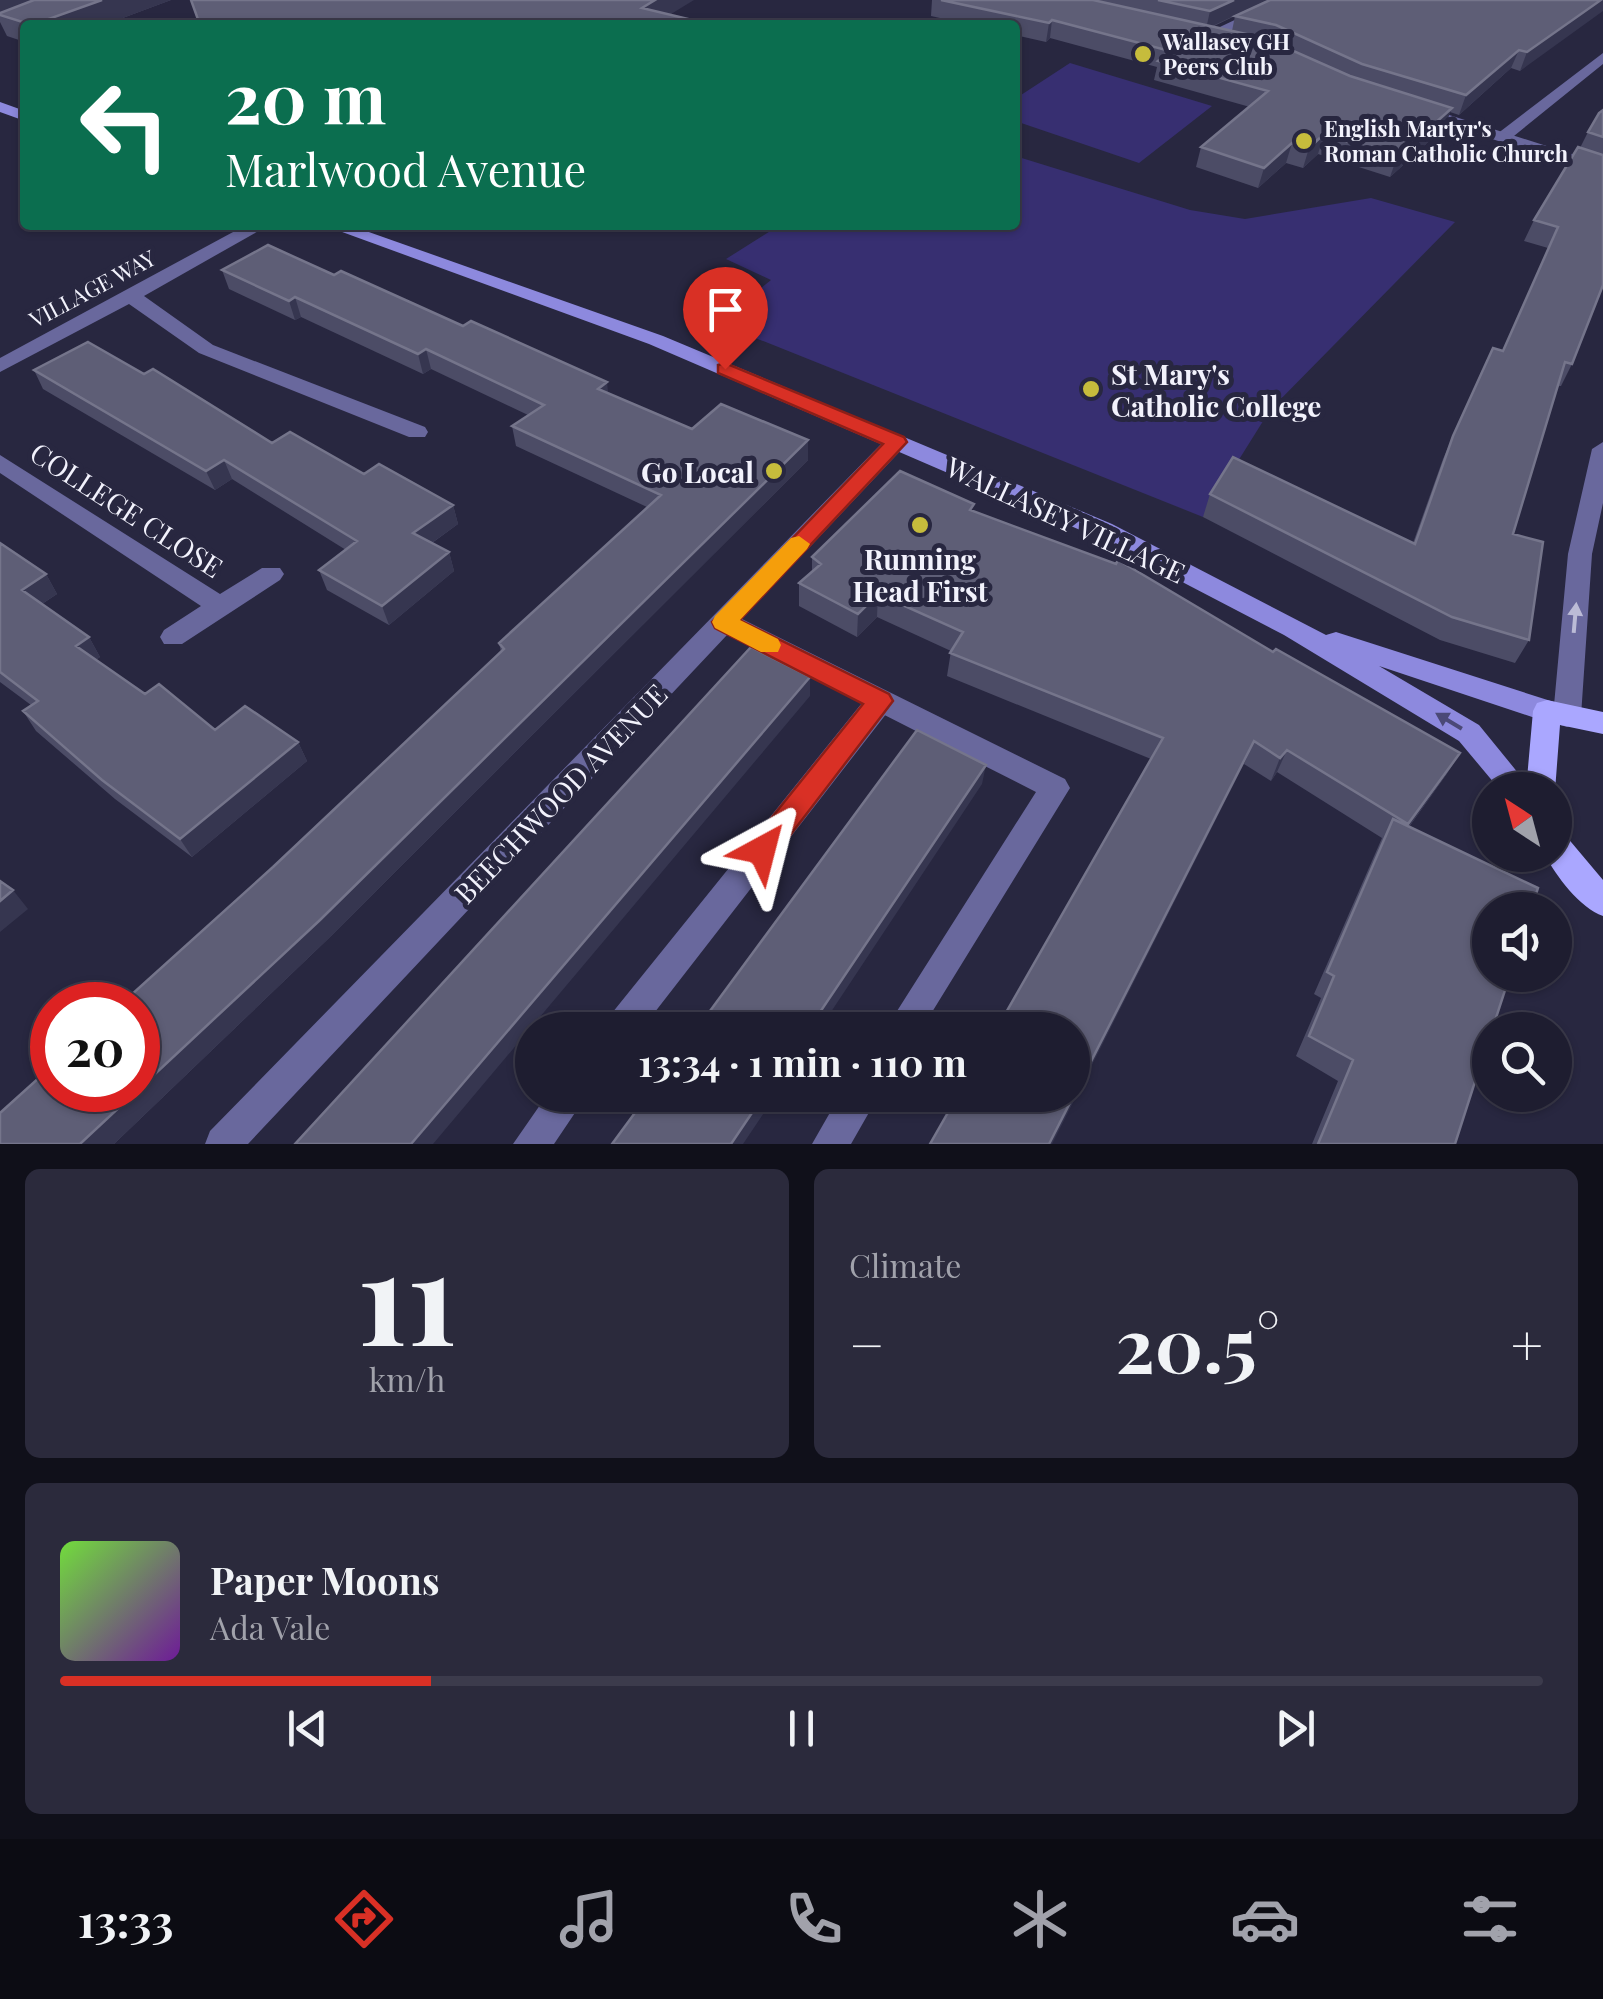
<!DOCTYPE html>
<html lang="en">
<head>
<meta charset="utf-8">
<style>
	:root { --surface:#1e1d30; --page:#2b2a3c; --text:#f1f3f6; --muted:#a1a2ab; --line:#3c3b4c; --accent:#d93025 }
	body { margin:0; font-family:"Playfair Display",serif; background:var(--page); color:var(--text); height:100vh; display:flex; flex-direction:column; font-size:38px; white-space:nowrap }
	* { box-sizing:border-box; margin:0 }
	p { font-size:32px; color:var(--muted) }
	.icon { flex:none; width:55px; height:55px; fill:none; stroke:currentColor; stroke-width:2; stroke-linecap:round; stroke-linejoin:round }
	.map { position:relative; height:1144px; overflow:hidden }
	.sheet { display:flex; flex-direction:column; gap:25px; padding:25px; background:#10101a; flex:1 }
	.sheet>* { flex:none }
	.hud { position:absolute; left:20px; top:20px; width:1000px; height:210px; border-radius:10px; box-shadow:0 2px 8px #0004,0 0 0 2px var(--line); background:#0b6e4f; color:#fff; overflow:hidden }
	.needle { width:65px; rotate:324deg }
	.buttons { position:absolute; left:1472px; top:772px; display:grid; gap:20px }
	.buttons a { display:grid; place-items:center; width:100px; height:100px; border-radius:50%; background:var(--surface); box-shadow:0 2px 8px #0004,0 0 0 2px var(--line); font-size:50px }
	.speed { position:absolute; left:30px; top:982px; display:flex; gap:20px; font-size:50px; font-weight:700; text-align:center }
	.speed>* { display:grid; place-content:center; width:130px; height:130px; border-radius:50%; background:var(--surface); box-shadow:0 2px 8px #0004,0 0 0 2px var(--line); line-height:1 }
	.speed .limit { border:15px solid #d22; background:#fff; color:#111 }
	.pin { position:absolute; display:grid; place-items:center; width:85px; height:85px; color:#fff; margin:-102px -42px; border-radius:50% 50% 50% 0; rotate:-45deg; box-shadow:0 0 10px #0007 }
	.pin .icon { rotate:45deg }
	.me { position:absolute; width:110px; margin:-55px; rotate:38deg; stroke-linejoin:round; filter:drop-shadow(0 0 8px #0008) }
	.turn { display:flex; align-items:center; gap:35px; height:210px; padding:0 40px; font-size:45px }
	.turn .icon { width:130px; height:130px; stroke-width:2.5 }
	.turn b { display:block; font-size:70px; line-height:85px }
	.big { font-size:75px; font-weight:700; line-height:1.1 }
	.sheet .widget { flex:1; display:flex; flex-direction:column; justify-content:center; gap:15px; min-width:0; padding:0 35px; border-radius:15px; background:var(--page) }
	.sheet .dial { align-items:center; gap:0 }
	.dial b { font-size:130px; line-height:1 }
	.song { display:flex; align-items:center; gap:30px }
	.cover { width:120px; height:120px; border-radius:15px; background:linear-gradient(135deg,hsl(100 70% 55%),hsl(280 70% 35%)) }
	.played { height:10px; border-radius:5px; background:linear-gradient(90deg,var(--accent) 25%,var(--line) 25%) }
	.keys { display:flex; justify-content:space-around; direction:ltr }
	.heat { display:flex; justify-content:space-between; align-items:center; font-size:55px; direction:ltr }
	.sheet .tiles { flex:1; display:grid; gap:25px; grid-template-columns:1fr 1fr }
	.widget:last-child { grid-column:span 2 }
	.trip { position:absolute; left:515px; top:1012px; width:575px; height:100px; border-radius:50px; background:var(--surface); box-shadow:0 2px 8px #0004,0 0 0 2px var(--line); font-weight:700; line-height:100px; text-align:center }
	.tab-bar { display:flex; height:160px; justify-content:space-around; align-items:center; background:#0c0c13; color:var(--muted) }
	.tab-bar .icon { width:70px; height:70px }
	.tab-bar .on { color:var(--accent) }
	.tab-bar b { font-size:45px; color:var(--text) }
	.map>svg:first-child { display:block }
	.green { fill:#372f71 }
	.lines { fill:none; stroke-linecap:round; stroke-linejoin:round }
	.service { fill:#69689d; fill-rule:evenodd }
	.minor { fill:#69689d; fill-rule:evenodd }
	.tertiary { fill:#69689d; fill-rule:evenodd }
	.secondary { fill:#8d89de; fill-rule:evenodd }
	.primary { fill:#aaa7ff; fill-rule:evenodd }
	.wall { fill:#4c4c66 }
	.shaded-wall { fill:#363650 }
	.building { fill:#5e5e76; stroke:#75758b; stroke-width:2.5 }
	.oneway { fill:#bbbbd6 }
	.oneway2 { fill:#4b4977 }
	.route { fill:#d93025; stroke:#8d1f18; stroke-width:2.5 }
	.slow { fill:#f59e0b }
	.poi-dot { fill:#c6bc3c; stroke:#282740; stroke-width:4 }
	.labels { text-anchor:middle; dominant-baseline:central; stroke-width:10; stroke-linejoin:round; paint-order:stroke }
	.far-poi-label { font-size:22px; font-weight:bold; fill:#f2f2fc; stroke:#282740; text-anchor:start }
	.far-street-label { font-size:22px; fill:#f2f2fc; stroke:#282740 }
	.poi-label { font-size:28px; font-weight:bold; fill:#f2f2fc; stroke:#282740; text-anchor:start }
	.street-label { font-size:28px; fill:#f2f2fc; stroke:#282740 }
</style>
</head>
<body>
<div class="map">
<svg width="1603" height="1144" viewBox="0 0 1603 1144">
	<rect width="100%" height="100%" fill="#282740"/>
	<!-- green -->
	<path class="green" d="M1070,63L1212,106L1139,163L1015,121V99Z
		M1015,156L1190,210L1245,219L1371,198L1455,222L1270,410L1203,517L718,323L771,280L726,259L780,225H1015Z"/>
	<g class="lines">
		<!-- service -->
		<path class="service" d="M880,690L890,693L894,701L890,709L641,1030H603L608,1018L870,693Z
			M547,1095H587L554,1144H513Z"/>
		<!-- minor -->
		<path class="minor" d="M1277,0H1295L1215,38L1203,35Z
			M1603,53V64L1509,140H1497V134Z
			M246,225H269L144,296L213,345L425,427L428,432L425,437H409L199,353L129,304L0,372V358Z
			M896,435L907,442L904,447L742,619L1065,779L1070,788L921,1030H885L1036,792L727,635L248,1144H205L210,1131L888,437Z
			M0,455L220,594L262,568H280L284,574L280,580L182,644H164L160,637L164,630L201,606L0,473Z
			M840,1095H879L851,1144H812Z"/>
		<!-- tertiary -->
		<path class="tertiary" d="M1418,105L1603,164V175L1412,113L1410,110Z
			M1603,442V503L1592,554L1581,716L1577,724L1567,727L1557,724L1553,716L1568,554L1592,449Z"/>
		<!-- secondary -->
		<path class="secondary" d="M0,102L25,111V121L0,112Z
			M323,225H349L663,336L1112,524L1326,635L1336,632L1557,703L1561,711L1557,719L1547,722L1379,666L1479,725L1532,790H1500L1459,741L1284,635L1094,536L649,344Z"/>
		<!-- primary -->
		<path class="primary" d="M1547,700L1603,712V734L1560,725L1555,791L1526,790L1533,711L1537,703Z
			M1555,832L1566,836L1603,880V916C1580,908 1556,876 1545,855H1555Z"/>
	</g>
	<!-- wall -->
	<path class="wall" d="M0,0H171L104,25H25V42L7,36L0,22Z
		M932,0H1268L1212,27L1232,31L1235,16L1603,0L1520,71L1511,68L1459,115L1450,112L1444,128L1390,177L1318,154L1303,168L1286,163L1258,188L1196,167L1201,147L1250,107L1154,80L1157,67L1050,38L1046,42L1015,35V25H971L931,16Z
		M1603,110V285L1572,364L1561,386H1558L1513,534L1529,640L1515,663L1440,640L1203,517L1210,494L1413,543L1443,459L1482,370L1503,351L1548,248L1524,241L1534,220L1580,148L1588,132Z
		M222,270L334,275L692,429L808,460L329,938L114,1144H0L273,867L501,652L499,643L647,507L516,446L512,426L528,415L431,369L423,374L301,317L295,320L229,289Z
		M34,370L144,374L272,443L453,505L458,524L432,543L449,552L454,571L389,625L327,590L319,570L346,550L232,479L215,490L43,389Z
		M973,511L1273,652L1460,753L1446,775L1409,827L1455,1144H1312L1338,1081L1296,1056L1321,998L1314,994L1382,838L1277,772L1271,781L1244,764L1151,759L947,676L951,651L877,617L857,637L799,606V583L812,571V557Z
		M0,543L46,574L57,594L42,604L89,637L100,657L96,660L145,694L215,730L298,742L307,761L192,857L115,799L36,731L23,711L31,705L0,682Z"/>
	<!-- shaded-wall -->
	<path class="shaded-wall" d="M0,0H59L0,15Z
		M102,0H171L104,25H32Z
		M655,0H694L653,25L642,8Z
		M1234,0H1268L1206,29L1210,11Z
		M1601,0H1603V11L1520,71L1527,52Z
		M1052,20L1050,38L1046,42L1049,23Z
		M1519,50L1511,68L1459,115L1466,95Z
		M1452,108L1444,128L1390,177L1397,157Z
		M1324,134L1318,154L1303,168L1309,148Z
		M1292,143L1286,163L1258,188L1264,168Z
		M295,297L301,317L295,320L289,301Z
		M426,349L431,369L423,374L418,354Z
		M607,382L609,402L598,389Z
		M808,440V460L329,938L114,1144H80Z
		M224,460L232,479L215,490L206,471Z
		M453,505L458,524L419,552L413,533Z
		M449,552L454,571L389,625L382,606Z
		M46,574L57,594L34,609L22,590Z
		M878,594L877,617L857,637L858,614Z
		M89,637L100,657L88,665L76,646Z
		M810,677V696L433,1144H411Z
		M1254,741L1244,764L1052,1144H1049Z
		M298,742L307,761L192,857L180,839Z
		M1287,750L1277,772L1271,781L1280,758Z
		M1460,753L1446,775L1395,846L1408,824Z
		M986,765L982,784L819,1030H808Z
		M13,890L28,909L0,932V901Z
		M764,1095H776L743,1144H731Z"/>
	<!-- building -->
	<path class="building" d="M34,0H102L32,25L0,15V13Z
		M191,0H655L642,8L713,25H200Z
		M941,0H1093L1264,38L1350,76L1452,108L1397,157L1324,134L1309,148L1292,143L1264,168L1201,147L1268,91L1158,61L1170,51L1052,20L1049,23Z
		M1158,0H1234L1210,11Z
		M1270,0H1601L1527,52L1519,50L1466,95L1362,64L1276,25L1235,16Z
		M1603,110V137L1588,132L1599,113Z
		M1578,147L1603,155V285L1572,364L1565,362L1513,534L1543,542L1529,640L1452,617L1210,494L1233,457L1415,544L1453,436L1493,348L1503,351L1558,227L1534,220Z
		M268,245L334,275L341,271L463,326L471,321L607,382L598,389L692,429L721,404L808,440L320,920L80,1144H0V1113L52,1066V1090H138V1005H120L273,867L504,649L499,643L661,495L512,426L544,405L426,349L418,354L295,297L289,301L222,270Z
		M88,342L144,374L153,369L272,443L290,432L364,474L379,464L453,505L413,533L449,552L382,606L319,570L357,541L224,460L206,471L34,370Z
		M900,471L974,504L970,510L1116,564L1118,560L1273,652L1276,649L1460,753L1408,824L1287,750L1280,758L1254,741L1049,1144H930L958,1095H1072V1030H996L1163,738L950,653L963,632L878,594L858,614L799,583L821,564L812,557Z
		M0,543L46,574L22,590L89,637L76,646L145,694L159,684L215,730L245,706L298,742L180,839L102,780L23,711L38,701L0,672Z
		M751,647L810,677L411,1144H295Z
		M917,730L986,765L808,1030H696Z
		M1393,819L1538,888L1531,910H1490V975H1510L1492,1030H1490V1035L1455,1144H1318L1353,1060L1309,1036L1334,976L1327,972Z
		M0,881L13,890L0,901Z
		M648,1095H764L731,1144H612Z"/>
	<!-- one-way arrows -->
	<defs><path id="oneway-solid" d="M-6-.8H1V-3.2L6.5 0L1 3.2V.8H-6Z" transform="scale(2.5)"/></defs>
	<use class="oneway" href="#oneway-solid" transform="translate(1575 618) rotate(-85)"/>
	<use class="oneway2" href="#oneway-solid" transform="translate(1449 721) rotate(-149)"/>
	<!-- route -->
	<path class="route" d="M725,363L904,437L907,442L740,620L889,694L893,701L772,859L762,862L752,859L748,850L752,842L863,704L715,628L712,622L883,444L718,373V365Z"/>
	<!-- slow -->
	<path class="slow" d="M799,536L810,544L807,549L740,620L778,639L781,645L778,652H761L715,628L712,622L715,616L791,538Z"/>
	<!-- markers -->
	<g class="poi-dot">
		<circle cx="1143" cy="54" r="10"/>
		<circle cx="1304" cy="141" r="10"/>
		<circle cx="1091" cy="389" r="10"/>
		<circle cx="774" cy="471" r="10"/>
		<circle cx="920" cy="525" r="10"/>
	</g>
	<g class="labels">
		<!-- far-poi labels -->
		<g class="far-poi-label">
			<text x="1163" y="41">Wallasey GH<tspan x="1163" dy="25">Peers Club</tspan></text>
			<text x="1324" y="128">English Martyr's<tspan x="1324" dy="25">Roman Catholic Church</tspan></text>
		</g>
		<!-- far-street labels -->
		<g class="far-street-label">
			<text transform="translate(92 288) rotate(-28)">VILLAGE WAY</text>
		</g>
		<!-- poi labels -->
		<g class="poi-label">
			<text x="1111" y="373">St Mary's<tspan x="1111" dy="32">Catholic College</tspan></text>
			<text x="754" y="471" text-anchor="end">Go Local</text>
			<text x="920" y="558" text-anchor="middle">Running<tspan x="920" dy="32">Head First</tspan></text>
		</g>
		<!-- street labels -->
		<g class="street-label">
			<text transform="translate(127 509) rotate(33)">COLLEGE CLOSE</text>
			<text transform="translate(1066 519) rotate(25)">WALLASEY VILLAGE</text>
			<text transform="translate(560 793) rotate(-46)">BEECHWOOD AVENUE</text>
		</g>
	</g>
</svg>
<div class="buttons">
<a><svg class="needle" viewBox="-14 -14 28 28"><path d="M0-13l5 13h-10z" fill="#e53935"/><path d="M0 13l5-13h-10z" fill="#a1a2ab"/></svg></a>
<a><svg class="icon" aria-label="sound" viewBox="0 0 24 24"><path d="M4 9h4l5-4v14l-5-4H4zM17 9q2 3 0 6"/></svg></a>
<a><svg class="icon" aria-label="search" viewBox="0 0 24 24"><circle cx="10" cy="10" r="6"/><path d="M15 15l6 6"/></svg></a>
</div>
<div class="speed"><div class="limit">20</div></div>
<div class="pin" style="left:725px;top:369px;background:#d93025"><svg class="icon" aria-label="arrive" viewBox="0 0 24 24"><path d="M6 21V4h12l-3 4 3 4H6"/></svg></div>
<svg class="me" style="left:762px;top:850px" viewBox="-20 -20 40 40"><path d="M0-17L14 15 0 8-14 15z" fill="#d93025" stroke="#fff" stroke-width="4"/></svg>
<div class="trip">13:34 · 1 min · 110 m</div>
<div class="hud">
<div class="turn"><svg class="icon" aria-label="left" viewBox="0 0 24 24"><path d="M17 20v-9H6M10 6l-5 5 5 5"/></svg><div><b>20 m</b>Marlwood Avenue</div></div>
</div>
</div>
<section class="sheet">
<div class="tiles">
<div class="widget dial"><b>11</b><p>km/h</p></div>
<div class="widget"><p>Climate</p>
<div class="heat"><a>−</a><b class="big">20.5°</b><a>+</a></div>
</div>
<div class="widget">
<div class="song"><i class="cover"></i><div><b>Paper Moons</b><p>Ada Vale</p></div></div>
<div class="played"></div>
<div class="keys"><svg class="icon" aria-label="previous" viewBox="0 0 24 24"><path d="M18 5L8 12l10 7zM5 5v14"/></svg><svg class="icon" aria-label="pause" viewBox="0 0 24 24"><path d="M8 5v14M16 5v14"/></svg><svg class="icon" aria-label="next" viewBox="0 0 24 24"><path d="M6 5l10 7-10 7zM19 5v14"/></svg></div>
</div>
</div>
</section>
<nav class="tab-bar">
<b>13:33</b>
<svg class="icon on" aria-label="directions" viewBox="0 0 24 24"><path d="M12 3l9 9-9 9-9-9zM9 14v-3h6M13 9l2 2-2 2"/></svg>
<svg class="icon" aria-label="music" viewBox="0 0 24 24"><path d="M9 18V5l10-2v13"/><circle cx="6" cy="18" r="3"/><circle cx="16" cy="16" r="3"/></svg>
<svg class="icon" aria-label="phone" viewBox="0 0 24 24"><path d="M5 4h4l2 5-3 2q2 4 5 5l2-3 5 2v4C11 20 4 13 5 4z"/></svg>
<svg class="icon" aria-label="climate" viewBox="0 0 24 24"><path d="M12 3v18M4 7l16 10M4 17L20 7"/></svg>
<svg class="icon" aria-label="car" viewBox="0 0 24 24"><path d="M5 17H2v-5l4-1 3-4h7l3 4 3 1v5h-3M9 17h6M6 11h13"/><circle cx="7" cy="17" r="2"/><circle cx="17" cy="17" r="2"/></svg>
<svg class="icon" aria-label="filters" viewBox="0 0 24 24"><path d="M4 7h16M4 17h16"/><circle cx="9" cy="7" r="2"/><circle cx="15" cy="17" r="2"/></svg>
</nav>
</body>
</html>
